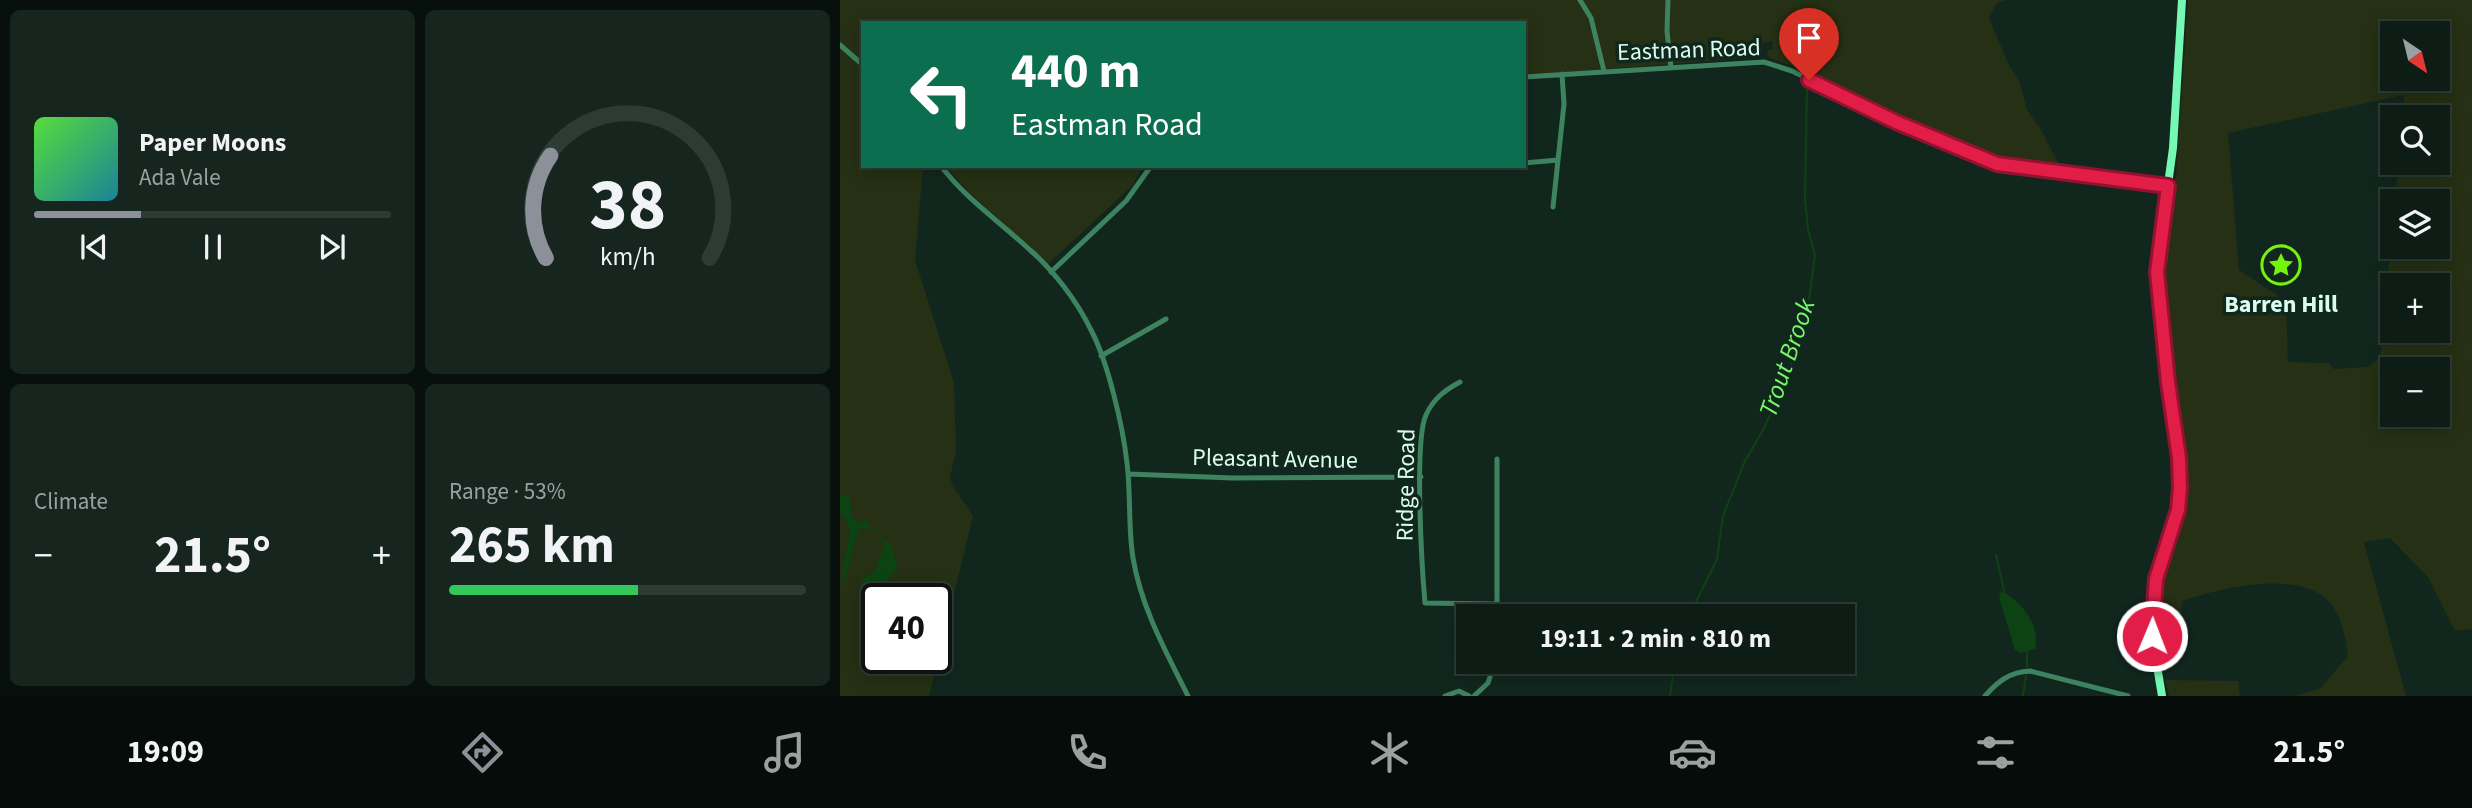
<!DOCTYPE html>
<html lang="en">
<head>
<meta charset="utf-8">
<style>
	:root { --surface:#0d1d16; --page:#16261f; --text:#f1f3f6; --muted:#9aa2a1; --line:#2d3b35; --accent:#8c9099 }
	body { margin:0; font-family:"Source Sans 3",sans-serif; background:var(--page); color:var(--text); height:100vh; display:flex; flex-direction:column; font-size:26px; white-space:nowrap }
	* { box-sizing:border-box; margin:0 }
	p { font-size:23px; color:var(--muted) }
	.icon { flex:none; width:38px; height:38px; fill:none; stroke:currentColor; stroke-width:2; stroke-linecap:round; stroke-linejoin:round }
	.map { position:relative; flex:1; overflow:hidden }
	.sheet { display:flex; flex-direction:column; gap:10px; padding:10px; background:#07100c; width:840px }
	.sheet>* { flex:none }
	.guide { position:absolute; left:21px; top:21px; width:665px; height:147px; border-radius:0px; box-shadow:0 4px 18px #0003,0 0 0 2px var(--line); background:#0b6e4f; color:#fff; overflow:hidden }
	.needle { width:46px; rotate:145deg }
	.buttons { position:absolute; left:1540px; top:21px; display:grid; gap:14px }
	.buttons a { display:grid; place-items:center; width:70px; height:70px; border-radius:0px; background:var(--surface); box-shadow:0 4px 18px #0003,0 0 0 2px var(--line); font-size:35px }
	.speed { position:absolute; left:21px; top:583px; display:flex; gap:14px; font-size:35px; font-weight:700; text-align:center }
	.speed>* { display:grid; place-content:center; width:91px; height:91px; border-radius:50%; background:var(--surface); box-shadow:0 4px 18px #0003,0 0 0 2px var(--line); line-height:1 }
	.speed .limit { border:4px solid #111; border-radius:10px; background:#fff; color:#111 }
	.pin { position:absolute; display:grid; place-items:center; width:60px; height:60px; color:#fff; margin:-72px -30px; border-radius:50% 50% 50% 0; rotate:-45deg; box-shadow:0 0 7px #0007 }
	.pin .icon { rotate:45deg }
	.me { position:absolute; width:77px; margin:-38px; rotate:1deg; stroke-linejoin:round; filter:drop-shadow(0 0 5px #0008) }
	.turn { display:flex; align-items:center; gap:24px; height:147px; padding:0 35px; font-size:32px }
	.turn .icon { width:91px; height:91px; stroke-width:2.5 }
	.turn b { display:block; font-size:49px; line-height:60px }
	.big { font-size:52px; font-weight:700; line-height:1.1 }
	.sheet .tile { flex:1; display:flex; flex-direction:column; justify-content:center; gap:10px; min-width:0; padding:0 24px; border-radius:10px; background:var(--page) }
	.sheet .dial { align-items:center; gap:0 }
	.dial svg { height:182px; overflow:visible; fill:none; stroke:var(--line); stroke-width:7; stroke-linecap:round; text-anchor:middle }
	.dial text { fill:var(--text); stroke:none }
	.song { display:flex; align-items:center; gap:21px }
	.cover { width:84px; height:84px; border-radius:10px; background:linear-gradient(135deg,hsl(110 70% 55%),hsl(190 70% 35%)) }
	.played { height:7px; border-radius:4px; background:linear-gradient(90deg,var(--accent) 30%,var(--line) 30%) }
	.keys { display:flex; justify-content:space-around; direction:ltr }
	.heat { display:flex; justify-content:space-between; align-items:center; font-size:38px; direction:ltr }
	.charge { height:10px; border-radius:5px; background:linear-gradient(90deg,#34c759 53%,var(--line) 0) }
	.sheet .tiles { flex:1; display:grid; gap:10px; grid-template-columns:repeat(2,1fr) }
	.trip { position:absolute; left:616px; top:604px; width:399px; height:70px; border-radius:0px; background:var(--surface); box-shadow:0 4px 18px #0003,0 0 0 2px var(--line); font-weight:700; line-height:70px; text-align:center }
	.tabs { display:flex; height:112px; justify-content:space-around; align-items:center; background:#050c09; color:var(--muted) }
	.tabs .icon { width:49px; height:49px }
	.tabs .on { color:var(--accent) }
	.tabs b { font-size:32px; color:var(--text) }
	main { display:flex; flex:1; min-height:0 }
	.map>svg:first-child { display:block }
	.green { fill:#253014; fill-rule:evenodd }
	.water { fill:#0d4312 }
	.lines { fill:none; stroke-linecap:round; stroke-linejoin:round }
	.stream { stroke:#0d4312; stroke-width:2 }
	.street { stroke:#3e8360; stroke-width:5 }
	.secondary { stroke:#74f8b3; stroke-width:8 }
	.route-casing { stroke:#92132f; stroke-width:18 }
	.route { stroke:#e11d48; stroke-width:12 }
	.labels { text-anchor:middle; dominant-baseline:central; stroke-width:7; stroke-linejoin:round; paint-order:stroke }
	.street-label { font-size:24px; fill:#d8fded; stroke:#11271e }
	.poi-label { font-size:24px; font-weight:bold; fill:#d8fded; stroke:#11271e }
	.water-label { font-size:26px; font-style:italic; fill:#77f86b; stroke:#11271e }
</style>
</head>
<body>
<main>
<section class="sheet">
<div class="tiles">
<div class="tile">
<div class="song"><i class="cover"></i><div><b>Paper Moons</b><p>Ada Vale</p></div></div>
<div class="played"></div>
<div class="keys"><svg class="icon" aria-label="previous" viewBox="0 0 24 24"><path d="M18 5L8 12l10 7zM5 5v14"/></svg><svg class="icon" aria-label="pause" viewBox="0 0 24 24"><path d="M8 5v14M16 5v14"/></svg><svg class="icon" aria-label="next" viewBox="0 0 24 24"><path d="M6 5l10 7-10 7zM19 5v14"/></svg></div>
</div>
<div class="tile dial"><svg viewBox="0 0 100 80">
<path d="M14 69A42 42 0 1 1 86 69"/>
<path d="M14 69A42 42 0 0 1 16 24" stroke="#8c9099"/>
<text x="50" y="56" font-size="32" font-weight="700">38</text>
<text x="50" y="72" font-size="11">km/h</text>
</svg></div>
<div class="tile"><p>Climate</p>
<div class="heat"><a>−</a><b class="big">21.5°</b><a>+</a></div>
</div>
<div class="tile"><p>Range · 53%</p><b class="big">265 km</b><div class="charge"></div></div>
</div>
</section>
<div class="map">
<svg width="1632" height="696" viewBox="0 0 1632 696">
	<rect width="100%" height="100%" fill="#11271e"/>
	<!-- green -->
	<path class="green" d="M0,0H1165L1156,4L1149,18L1168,63L1180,83L1187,110L1201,130L1218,163H1181L1150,156L1031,104L953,66L930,58L927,56L928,50L933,49L932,41L923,43L922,56L918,57L693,75L684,73V23H23V166H83L75,260L114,383L116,453L110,476L112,485L133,516L89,696H0ZM37,598H96V658H37Z
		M1348,0H1632V629L1615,631L1588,577L1550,538L1524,542L1566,696H1455L1481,688L1508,656C1506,637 1501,610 1484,597C1450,571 1380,588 1342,601L1339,659L1322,656L1317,604L1341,520L1348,486L1333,381L1323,271L1334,205ZM1552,33H1598V79H1552ZM1564,95L1563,117H1598V163H1559L1555,201H1598V247H1552V231L1540,358L1527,367L1494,369L1489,363L1448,362L1446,301L1399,270L1388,133ZM1552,285H1598V331H1552ZM1552,369H1598V415H1552Z
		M105,166H303L292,186L208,264L130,193Z
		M1325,680L1398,681L1400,696H1329Z"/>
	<!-- water -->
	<path class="water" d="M5,495L9,496L12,516L17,522L25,520L34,532L26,528L20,529C11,549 11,568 1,586C0,562 20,531 0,513V497Z
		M39,535L51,545L58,567L49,578L44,592L31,599L26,597L21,580L36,570L44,545Z
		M1161,591C1181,600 1201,626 1195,649L1181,653L1175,650L1159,597Z"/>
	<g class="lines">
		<!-- stream -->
		<path class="stream" d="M958,0L959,22L973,73
			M1156,555L1164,591
			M849,616L877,559L883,516L905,461L924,428L946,379L967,316L975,255L968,230L965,199L967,86
			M1187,667V651
			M830,696L835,662
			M1183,696L1186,676"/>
		<!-- street -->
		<path class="street" d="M740,0L751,18L764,71
			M828,0L827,31L831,68
			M0,45L23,65
			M684,77L924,62L952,71L1056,122L1157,164L1328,186
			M684,163L718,160
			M101,166C126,199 160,222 190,250C214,271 237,301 251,330C268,362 283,427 287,463C291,495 288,527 293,558C301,607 326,652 348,696
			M713,207L724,104L722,74
			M211,272L286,201L311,166
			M261,356L326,319
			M620,382C605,390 593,399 586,415C574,441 582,569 585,603L657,604
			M657,459V616
			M288,474L393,478L581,477
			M605,696L619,691L629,696
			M634,696L648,683L655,662
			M1145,696C1158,681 1170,672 1190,671L1288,696"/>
		<!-- secondary -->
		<path class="secondary" d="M1322,696L1312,636L1313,599L1323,554L1337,510L1340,473L1328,382L1317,265L1333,148L1342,0"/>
	</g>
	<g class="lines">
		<!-- route casing -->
		<g class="route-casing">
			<path id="route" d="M969,80L1056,122L1157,164L1328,186L1317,272L1328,382L1339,458L1340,488L1338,510L1316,579L1312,636"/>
		</g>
		<!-- route -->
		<use href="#route" class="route"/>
	</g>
	<!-- icons -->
	<defs>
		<g id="sight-ring" transform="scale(2.0125)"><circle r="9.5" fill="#11271e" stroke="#75f30e" stroke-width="1.5"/><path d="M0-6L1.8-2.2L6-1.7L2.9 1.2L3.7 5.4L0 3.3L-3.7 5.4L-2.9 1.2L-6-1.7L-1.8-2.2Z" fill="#75f30e"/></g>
	</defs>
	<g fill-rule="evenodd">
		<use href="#sight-ring" x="1441" y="265"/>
	</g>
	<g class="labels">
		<!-- street labels -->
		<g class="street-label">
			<text transform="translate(849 50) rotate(-2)">Eastman Road</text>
			<text transform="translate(435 459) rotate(1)">Pleasant Avenue</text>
			<text transform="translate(566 485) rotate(-89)">Ridge Road</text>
		</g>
		<!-- poi labels -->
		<g class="poi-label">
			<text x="1441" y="304">Barren Hill</text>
		</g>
		<!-- water labels -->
		<g class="water-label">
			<text transform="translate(947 358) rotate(-71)">Trout Brook</text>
		</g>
	</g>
</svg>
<div class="buttons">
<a><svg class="needle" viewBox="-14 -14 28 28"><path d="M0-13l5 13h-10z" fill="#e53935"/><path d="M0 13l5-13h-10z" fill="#9aa2a1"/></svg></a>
<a><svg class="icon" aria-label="search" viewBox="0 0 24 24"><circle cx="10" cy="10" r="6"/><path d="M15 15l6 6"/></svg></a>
<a><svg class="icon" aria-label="layers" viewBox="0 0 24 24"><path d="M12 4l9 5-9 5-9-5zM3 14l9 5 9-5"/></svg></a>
<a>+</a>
<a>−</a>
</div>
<div class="speed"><div class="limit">40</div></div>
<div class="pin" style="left:969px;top:80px;background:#d93025"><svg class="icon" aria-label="arrive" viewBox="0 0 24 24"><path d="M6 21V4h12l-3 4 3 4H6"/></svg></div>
<svg class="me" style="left:1312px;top:636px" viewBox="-20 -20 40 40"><circle r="17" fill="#e11d48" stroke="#fff" stroke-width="3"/><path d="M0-11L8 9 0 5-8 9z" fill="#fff"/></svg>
<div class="trip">19:11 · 2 min · 810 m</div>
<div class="guide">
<div class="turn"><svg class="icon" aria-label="left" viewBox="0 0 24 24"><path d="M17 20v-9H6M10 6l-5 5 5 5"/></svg><div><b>440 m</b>Eastman Road</div></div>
</div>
</div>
</main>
<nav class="tabs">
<b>19:09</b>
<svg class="icon on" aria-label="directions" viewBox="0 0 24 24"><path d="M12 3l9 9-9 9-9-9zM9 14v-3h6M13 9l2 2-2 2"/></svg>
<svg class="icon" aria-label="music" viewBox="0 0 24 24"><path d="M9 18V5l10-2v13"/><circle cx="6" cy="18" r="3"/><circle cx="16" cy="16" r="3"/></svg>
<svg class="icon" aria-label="phone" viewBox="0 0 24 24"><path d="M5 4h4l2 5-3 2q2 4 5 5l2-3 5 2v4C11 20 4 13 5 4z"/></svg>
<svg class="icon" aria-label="climate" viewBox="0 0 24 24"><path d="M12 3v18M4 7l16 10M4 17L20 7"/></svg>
<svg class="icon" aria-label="car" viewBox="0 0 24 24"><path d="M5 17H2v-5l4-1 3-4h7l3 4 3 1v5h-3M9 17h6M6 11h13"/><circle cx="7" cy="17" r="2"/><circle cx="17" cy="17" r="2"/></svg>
<svg class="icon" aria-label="filters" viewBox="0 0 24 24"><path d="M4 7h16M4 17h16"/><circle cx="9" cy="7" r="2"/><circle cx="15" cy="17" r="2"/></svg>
<b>21.5°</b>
</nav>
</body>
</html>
